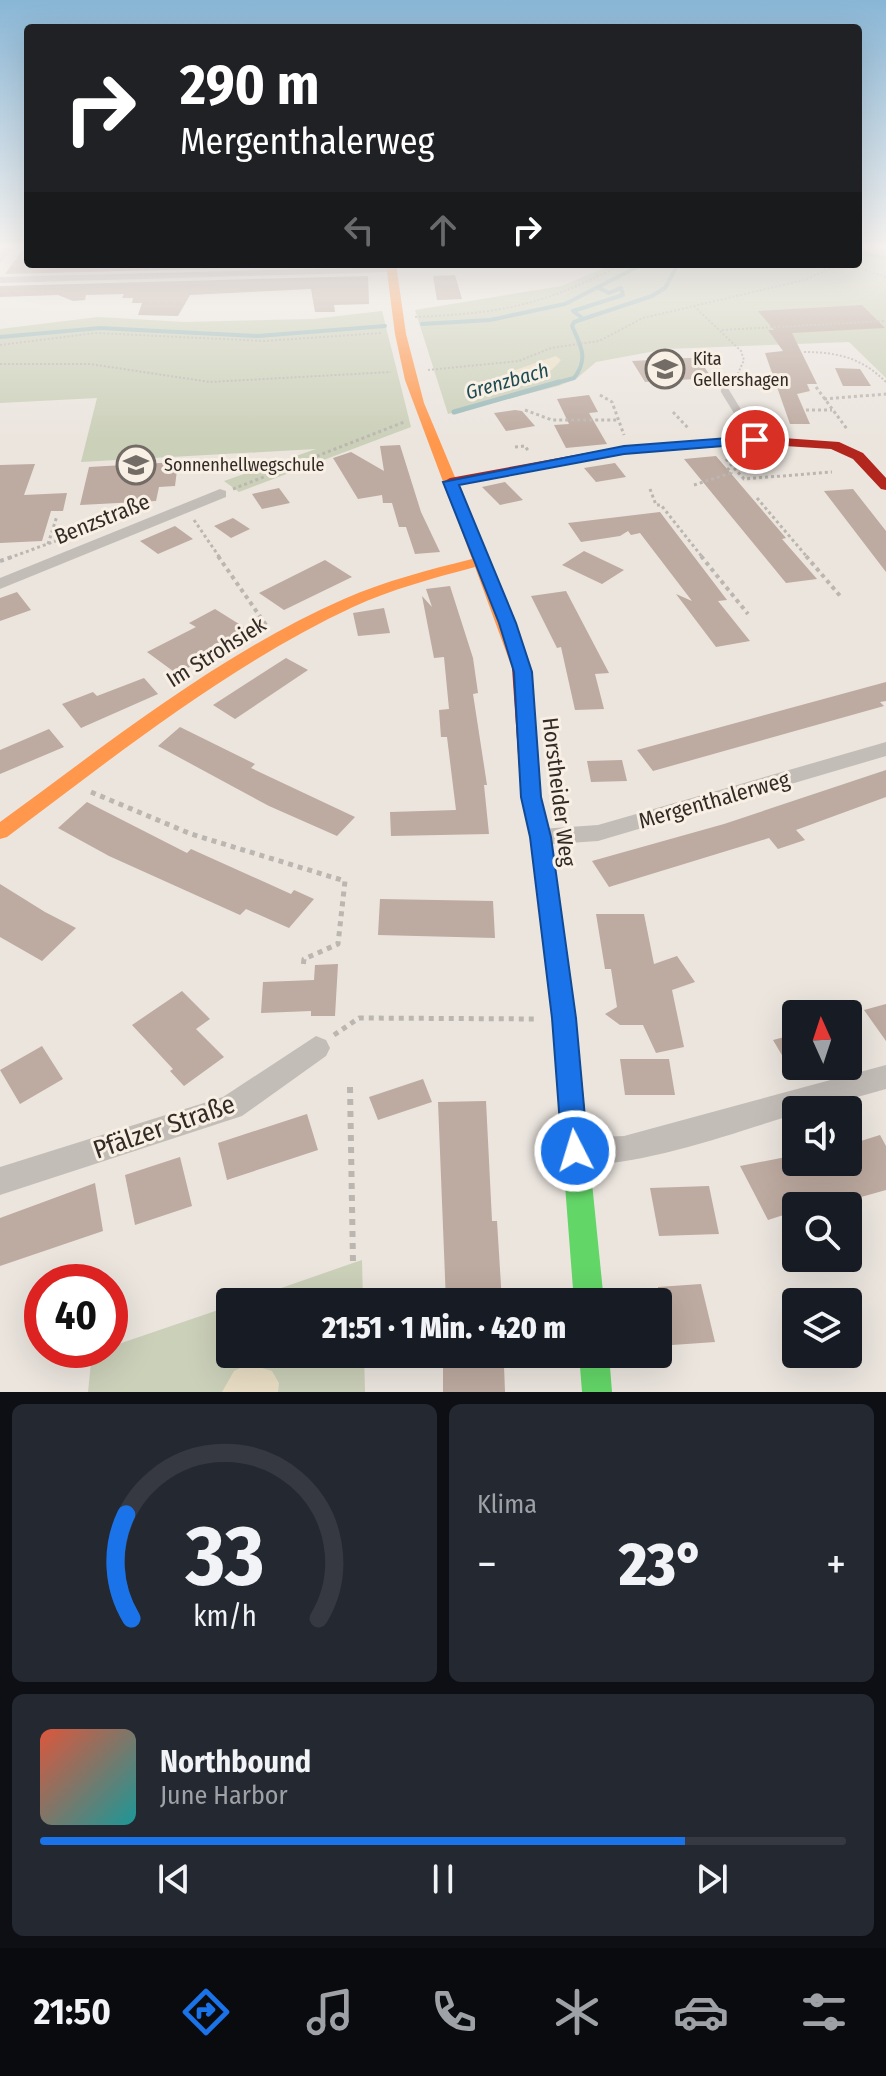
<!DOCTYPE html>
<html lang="de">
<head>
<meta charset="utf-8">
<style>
	:root { --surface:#171b24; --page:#242831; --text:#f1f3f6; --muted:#9ea1a6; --line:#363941; --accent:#1a73e8 }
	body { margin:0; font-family:"Fira Sans Condensed",sans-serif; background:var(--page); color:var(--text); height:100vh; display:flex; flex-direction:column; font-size:30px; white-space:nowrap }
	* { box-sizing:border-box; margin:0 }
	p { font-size:26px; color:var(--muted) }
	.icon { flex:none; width:44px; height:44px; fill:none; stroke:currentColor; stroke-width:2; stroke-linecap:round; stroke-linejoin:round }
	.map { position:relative; height:1392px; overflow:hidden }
	.details { display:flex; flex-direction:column; gap:12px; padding:12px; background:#0d0f14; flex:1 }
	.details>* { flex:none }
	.banner { position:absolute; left:24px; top:24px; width:838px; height:244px; border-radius:8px; box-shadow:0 8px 32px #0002; background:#202124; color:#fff; overflow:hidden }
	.needle { width:52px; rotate:357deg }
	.fabs { position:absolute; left:782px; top:1000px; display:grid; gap:16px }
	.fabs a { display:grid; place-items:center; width:80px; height:80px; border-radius:8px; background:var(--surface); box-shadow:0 8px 32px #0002; font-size:40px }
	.speed { position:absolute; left:24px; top:1264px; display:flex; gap:16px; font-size:40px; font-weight:700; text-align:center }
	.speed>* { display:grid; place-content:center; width:104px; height:104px; border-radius:50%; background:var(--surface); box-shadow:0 8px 32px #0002; line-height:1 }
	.speed .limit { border:12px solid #d22; background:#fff; color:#111 }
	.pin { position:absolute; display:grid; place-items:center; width:68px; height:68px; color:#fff; margin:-34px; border:4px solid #fff; border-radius:50%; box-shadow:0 2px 8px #0007 }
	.me { position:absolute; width:88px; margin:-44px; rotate:355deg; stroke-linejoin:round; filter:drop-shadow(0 0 6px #0008) }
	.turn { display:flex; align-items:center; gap:28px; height:168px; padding:0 24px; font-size:36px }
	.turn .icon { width:104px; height:104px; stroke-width:2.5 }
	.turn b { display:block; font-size:56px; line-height:68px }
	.lanes { display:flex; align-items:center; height:76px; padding:0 24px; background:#0003; justify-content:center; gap:40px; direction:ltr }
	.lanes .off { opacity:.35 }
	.big { font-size:60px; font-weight:800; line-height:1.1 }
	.details .tile { flex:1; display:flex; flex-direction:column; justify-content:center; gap:12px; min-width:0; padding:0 28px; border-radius:12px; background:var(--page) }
	.details .dial { align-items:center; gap:0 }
	.dial svg { height:208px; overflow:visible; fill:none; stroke:var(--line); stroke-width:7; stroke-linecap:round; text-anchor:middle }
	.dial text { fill:var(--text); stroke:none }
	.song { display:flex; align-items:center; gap:24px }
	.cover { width:96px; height:96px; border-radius:12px; background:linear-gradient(135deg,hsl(10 70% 55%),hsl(180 70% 35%)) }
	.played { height:8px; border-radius:4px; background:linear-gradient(90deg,var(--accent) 80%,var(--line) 80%) }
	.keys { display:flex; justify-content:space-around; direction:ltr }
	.heat { display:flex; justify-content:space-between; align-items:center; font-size:44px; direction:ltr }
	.details .tiles { flex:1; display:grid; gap:12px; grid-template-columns:1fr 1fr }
	.tile:last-child { grid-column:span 2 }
	.trip { position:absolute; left:216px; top:1288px; width:456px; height:80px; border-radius:8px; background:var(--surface); box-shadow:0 8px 32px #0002; font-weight:800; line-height:80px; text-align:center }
	.tab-bar { display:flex; height:128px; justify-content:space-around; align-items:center; background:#090b0e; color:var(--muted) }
	.tab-bar .icon { width:56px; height:56px }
	.tab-bar .current { color:var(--accent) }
	.tab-bar b { font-size:36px; color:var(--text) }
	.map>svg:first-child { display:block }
	.green { fill:#cbd0b9 }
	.sand { fill:#eadec5 }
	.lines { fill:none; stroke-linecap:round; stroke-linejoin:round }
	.stream-far1 { stroke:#9bbaba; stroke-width:4 }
	.stream { stroke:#9bbaba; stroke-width:5 }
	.building { fill:#bdaaa0 }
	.path-far4 { stroke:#bcb6b0; stroke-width:2; stroke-dasharray:2 2; stroke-linecap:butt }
	.path-far3 { stroke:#bcb6b0; stroke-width:3; stroke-dasharray:3 3; stroke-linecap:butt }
	.path-far2 { stroke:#bcb6b0; stroke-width:4; stroke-dasharray:4 4; stroke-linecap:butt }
	.path-far1 { stroke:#bcb6b0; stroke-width:5; stroke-dasharray:5 5; stroke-linecap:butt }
	.path { stroke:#bcb6b0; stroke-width:6; stroke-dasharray:6 6; stroke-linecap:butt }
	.lane { stroke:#c3bdb8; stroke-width:8 }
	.street { fill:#c3bdb8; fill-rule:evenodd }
	.fast { fill:#63d668; fill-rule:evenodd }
	.slow { fill:#ff974d; fill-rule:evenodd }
	.jam { fill:#b3261e; fill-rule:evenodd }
	.route { fill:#1a73e8; stroke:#114b97; stroke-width:2 }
	.labels { text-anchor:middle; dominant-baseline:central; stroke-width:6; stroke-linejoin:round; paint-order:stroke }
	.far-poi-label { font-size:18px; fill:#332b26; stroke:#f8f0e5; text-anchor:start }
	.far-water-label { font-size:20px; font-style:italic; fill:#1e4c52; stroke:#f8f0e5 }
	.street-label { font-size:22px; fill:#332b26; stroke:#f8f0e5 }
	.near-street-label { font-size:26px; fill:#332b26; stroke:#f8f0e5 }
</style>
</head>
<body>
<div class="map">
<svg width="886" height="1392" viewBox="0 0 886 1392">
	<rect width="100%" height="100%" fill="#ebe5de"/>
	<!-- green -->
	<path class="green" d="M858,245H886V378L849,342L666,349L596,362L576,379L558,386L448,414L415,310L562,286L614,264H858Z
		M382,311L411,427L239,492L224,481L316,449L81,462L97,398L0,403V329L98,317L184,322L313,319Z
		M362,1260L363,1302H241L353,1263Z
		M230,1306V1354H364L365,1392H88L92,1353Z"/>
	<!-- sand -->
	<path class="sand" d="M556,356L561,360C548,378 526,385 504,378L515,370Z
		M249,1364L272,1371L279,1383L278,1392H222L234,1371Z"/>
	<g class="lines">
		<!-- stream-far1 -->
		<path class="stream-far1" d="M858,252L886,258
			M581,317L573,311L623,295L621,288L609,293L599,288
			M422,324L490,320L565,304L643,264
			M0,337L100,328L258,336L385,326
			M552,384L574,378C589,359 581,346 572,326L574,322L652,296L665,288L678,264"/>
		<!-- stream -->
		<path class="stream" d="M454,412L559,382"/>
	</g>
	<!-- building -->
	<path class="building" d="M26,245L28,266L365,265L5,274Z
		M455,275L462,299L437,300L433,276Z
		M368,276L369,304L334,305L335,312H315L311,289L190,295L178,316L138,315L142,303H132L133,298H122L124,294L86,295L85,300L73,301L58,295L0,297V286Z
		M862,305L885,328L792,333L817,384H807L810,391L797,394L810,424H790L765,353L783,351L768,330H774L758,311Z
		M687,358H698L712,378L645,382L632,361Z
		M835,368L860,369L871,386H843Z
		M589,395L598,412L589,413L607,444L566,448L554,425L569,424L557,399Z
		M515,410L522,411L535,426L506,431L494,413Z
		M400,445L421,512L440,552L415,554L406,527H399L392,503H383L382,495L358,499L333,458L351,452L384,471L380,446Z
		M716,456L786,538L782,539L817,579L786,583L684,459Z
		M178,462L175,486L159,487L156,501L80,505L89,467Z
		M615,463L626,477L596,482L584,468Z
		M35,464L24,495L67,493L63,511H51L42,541L0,543V465Z
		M505,482L523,500L500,505L482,487Z
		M279,488L290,503L262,509L252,494Z
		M853,489L886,531V572L824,491Z
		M660,512L727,600L718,601L750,641L716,647L676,594L692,601L640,533L631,535L628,531L620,536L581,542L568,523Z
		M233,518L250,529L231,538L214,526Z
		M175,526L193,539L158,554L140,541Z
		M584,551L624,570L602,584L562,565Z
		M325,560L352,577L284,610L259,593Z
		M450,586L473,658L478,693L473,694L487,785H484L489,834L391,836L390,812L456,810L447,737H441L439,710L449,709L444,657L434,658L422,596L432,607L426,589Z
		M566,591L609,673L595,674L604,709L575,710L561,647L557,648L531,596Z
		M17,592L31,610L0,621V598Z
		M384,608L390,633L358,636L353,613Z
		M215,609L247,629L199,656L204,659L177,674L147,652L196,627L189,623Z
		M286,658L308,670L235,719L213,705Z
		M144,678L158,694L81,728L62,704L93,692L97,696Z
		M886,682V701L880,702L884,706L653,771L637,750Z
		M180,727L255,764L251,768L355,817L337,836L269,806L158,746Z
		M49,729L64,747L0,774V750Z
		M622,760L627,781L591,782L587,761Z
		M886,770V797L796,830L805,840L778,849L769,838L609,887L592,861L724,824Z
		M87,802L187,853L191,849L291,894L294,890L314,899L289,928L246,909L240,915L109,856L58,828Z
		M0,884L45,912L76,928L42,961L0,937Z
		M380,899L493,901L495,938L378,935Z
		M596,914H644L654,964L677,956L695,982L672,990L684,1047L656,1053L643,1025H620L605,1014L617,1007L611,969H605Z
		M338,964L335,1016H311V1011L261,1013L263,982L314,980L315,965Z
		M182,991L210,1019L196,1029L224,1057L184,1086L170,1071L173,1069L132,1025Z
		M886,1004V1041L864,1010Z
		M796,1034V1079L773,1040Z
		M42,1046L63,1079L20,1104L0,1070Z
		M620,1059H669L675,1095H625Z
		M423,1079L432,1102L378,1120L369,1097Z
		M486,1101L492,1221H497L502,1302H446L438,1102Z
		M307,1114L318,1150L227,1180L218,1143Z
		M880,1135L886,1146V1190L829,1206H796V1211L768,1220L740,1166L796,1155V1162H848V1145Z
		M180,1157L192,1206L135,1225L125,1175Z
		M95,1183L103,1231L0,1266V1218Z
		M709,1186L719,1234L659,1236L650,1188Z
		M701,1284L715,1342L658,1346V1287Z
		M504,1366L505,1392H443V1367Z"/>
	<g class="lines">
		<!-- path-far4 -->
		<path class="path-far4" d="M846,264L886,277
			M694,306L741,351L744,360L735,380
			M415,317C505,313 543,305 623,264
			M722,330L886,321
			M0,345L96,333L264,341L381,333
			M804,352C838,352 862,358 886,382
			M0,364H90L210,382L391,372
			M428,370L519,361L551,348L599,341L643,318L804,280L840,264"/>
		<!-- path-far3 -->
		<path class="path-far3" d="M816,387L847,429
			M600,395L612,402L624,435
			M824,399L886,394
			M525,410L552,420H618
			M806,410H832
			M673,412L688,428
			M515,447L525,446L529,452
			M726,459L744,479L832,472
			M694,485L731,473L728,469L732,468
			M233,489L404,422
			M650,489L656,505H661L703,558
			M757,498L808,558
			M194,520L220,558
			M48,544L57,516
			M9,558L72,535"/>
		<!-- path-far2 -->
		<path class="path-far2" d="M218,556L266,625
			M701,556L748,614
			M806,556L841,597
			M0,561L15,556"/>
		<!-- path-far1 -->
		<path class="path-far1" d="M91,792L191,834L345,881L338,944L304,959L303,967
			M334,1035L359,1018L536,1019"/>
		<!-- path -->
		<path class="path" d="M350,1087L353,1263"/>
		<!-- lane -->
		<path class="lane" d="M725,391L755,440"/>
		<!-- street -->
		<path class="street" d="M5,245H16L0,263V252Z
			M396,267L398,269L392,272L0,283V277Z
			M220,489L226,491V497L0,589V578Z
			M886,742V756L598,841L540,845L532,843L529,837L532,831L540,829L598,825Z
			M316,1036L326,1040L330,1048L326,1056L242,1116L0,1195V1167L223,1097Z
			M886,1065V1089L811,1110H796V1114C744,1129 612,1178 565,1160L560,1151L565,1142L575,1138L624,1136Z"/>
		<!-- fast -->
		<path class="fast" d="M574,1121L583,1125L587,1133L604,1302H574L561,1133L565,1125Z
			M579,1354H609L612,1392H582Z"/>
		<!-- slow -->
		<path class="slow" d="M386,264H396L406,334L424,403L490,561L530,668L521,673L512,668L475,567C434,578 392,589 353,607C227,666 118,754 7,837L0,839V822C110,742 219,654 344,599C385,581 428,570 472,559L405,380L395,334Z"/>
		<!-- jam -->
		<path class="jam" d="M755,436L839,442L863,453L886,478V490L881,489L853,459L831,449L755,444L624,454L450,486L443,482L450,478L624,446Z
			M521,663L530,668L541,797L550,837L576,1018L587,1133L583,1141L574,1145L565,1141L561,1133L552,1018L530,837L521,797L512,668Z"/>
	</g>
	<!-- sky -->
	<linearGradient id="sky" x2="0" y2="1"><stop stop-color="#89b6d6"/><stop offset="0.56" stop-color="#f6f3f0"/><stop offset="1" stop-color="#f6f3f0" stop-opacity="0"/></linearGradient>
	<rect width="886" height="440" fill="url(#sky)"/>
	<!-- route -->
	<path class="route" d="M755,436L760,437V443L624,454L459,485L516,623L532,672L541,797L551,837L576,1018L588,1151L585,1160L575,1163L566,1160L562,1151L552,1018L530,837L521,797L514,672L499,623L443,482L624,446Z"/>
	<!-- icons -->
	<defs>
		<g id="school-ring" transform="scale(2)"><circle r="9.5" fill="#f8f0e5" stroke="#736c66" stroke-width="1.5"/><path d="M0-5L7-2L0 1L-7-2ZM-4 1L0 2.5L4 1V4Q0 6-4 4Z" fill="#736c66"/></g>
	</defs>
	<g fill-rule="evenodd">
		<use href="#school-ring" x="665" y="369"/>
		<use href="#school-ring" x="136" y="465"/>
	</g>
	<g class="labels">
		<!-- far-poi labels -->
		<g class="far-poi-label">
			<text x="693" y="359">Kita<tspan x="693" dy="21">Gellershagen</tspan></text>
			<text x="164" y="465">Sonnenhellwegschule</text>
		</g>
		<!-- far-water labels -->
		<g class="far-water-label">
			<text transform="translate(507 381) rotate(-16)">Grenzbach</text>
		</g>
		<!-- street labels -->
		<g class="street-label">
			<text transform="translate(102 519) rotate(-22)">Benzstraße</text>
			<text transform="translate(216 652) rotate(-32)">Im Strohsiek</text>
			<text transform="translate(559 792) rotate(83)">Horstheider Weg</text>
			<text transform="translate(714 800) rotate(-16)">Mergenthalerweg</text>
		</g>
		<!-- near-street labels -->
		<g class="near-street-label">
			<text transform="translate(164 1127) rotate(-19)">Pfälzer Straße</text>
		</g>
	</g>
</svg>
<div class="fabs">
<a><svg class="needle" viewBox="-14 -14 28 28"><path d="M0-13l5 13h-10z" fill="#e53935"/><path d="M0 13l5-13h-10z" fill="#9ea1a6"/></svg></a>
<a><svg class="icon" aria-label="sound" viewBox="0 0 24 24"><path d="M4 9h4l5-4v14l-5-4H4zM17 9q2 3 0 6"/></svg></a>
<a><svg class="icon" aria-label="search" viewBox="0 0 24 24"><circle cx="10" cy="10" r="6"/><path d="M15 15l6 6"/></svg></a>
<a><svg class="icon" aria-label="layers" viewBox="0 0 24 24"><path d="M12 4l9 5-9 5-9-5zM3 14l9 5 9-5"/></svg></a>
</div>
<div class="speed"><div class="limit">40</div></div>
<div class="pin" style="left:755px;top:440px;background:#d93025"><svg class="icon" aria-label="arrive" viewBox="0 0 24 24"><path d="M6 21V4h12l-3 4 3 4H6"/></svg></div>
<svg class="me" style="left:575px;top:1151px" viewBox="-20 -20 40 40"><circle r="17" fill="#1a73e8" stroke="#fff" stroke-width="3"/><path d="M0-11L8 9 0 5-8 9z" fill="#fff"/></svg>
<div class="trip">21:51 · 1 Min. · 420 m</div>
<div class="banner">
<div class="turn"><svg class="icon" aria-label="right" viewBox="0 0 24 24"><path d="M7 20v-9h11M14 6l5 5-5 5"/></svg><div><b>290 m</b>Mergenthalerweg</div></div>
<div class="lanes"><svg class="icon off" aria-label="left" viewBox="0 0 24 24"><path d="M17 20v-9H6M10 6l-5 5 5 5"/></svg><svg class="icon off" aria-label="ahead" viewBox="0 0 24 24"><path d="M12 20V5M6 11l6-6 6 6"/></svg><svg class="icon" aria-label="right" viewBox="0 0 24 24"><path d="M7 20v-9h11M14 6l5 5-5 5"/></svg></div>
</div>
</div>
<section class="details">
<div class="tiles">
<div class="tile dial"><svg viewBox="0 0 100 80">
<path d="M14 69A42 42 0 1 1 86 69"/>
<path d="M14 69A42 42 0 0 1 12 29" stroke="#1a73e8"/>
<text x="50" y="56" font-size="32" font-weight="700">33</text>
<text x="50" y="72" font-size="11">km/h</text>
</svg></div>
<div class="tile"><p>Klima</p>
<div class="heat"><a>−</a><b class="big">23°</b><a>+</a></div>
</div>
<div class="tile">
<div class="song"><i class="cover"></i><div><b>Northbound</b><p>June Harbor</p></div></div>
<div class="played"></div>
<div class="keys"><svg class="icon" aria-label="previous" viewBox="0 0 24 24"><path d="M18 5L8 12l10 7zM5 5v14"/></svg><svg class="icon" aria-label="pause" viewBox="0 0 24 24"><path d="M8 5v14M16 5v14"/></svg><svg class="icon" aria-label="next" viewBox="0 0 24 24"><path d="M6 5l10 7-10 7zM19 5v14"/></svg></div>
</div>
</div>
</section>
<nav class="tab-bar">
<b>21:50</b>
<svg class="icon current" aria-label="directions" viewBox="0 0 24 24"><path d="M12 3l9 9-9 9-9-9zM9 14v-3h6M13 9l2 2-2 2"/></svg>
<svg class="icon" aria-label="music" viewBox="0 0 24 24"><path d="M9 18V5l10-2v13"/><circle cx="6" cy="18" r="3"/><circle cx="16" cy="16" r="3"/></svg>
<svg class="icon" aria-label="phone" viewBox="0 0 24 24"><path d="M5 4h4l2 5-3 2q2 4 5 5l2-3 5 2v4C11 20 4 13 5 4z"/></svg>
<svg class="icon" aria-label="climate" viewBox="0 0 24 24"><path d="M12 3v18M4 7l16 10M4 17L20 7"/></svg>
<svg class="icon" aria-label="car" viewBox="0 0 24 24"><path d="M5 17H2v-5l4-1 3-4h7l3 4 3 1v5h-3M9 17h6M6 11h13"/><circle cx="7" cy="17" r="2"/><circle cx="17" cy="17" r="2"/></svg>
<svg class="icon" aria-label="filters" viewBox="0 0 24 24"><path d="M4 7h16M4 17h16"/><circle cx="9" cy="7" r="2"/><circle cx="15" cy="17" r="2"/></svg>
</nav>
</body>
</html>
